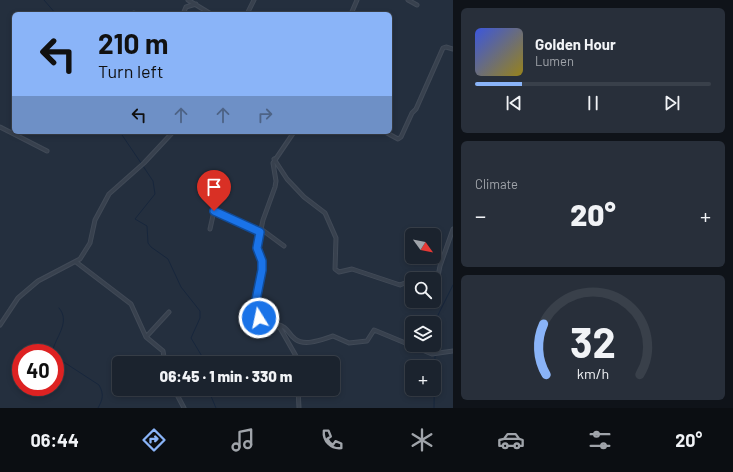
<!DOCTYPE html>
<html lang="en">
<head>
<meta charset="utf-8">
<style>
	:root { --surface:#1b232e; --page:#282f3a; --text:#f1f3f6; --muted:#a0a4aa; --line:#39404a; --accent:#8ab4f8 }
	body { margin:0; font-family:Barlow,sans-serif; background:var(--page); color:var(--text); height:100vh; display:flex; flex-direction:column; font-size:15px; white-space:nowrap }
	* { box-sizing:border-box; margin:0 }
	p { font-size:13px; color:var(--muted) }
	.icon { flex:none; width:22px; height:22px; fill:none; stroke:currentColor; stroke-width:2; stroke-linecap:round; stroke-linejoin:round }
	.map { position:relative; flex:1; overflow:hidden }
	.panel { display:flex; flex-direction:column; gap:8px; padding:8px; background:#0f1319; width:280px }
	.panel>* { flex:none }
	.top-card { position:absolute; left:12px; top:12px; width:380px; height:122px; border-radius:6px; box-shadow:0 2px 6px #0003,0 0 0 1px var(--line); background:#8ab4f8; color:#111; overflow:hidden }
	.needle { width:26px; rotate:123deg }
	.tools { position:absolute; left:405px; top:228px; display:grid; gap:8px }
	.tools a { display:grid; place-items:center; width:36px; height:36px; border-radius:6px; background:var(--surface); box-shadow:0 2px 6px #0003,0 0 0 1px var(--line); font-size:20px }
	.speed { position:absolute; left:12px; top:344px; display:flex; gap:8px; font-size:20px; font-weight:700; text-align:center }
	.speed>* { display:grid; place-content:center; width:52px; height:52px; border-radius:50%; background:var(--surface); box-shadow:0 2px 6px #0003,0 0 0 1px var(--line); line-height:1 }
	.speed .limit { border:6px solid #d22; background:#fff; color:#111 }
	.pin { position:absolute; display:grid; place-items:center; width:34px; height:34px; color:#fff; margin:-41px -17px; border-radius:50% 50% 50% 0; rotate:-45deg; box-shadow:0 0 4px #0007 }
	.pin .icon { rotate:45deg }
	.me { position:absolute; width:44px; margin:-22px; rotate:350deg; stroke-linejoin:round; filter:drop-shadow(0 0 3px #0008) }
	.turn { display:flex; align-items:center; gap:14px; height:84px; padding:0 20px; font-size:18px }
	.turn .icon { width:52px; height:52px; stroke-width:2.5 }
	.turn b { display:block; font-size:28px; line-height:34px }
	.lanes { display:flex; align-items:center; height:38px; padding:0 20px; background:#0003; justify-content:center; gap:20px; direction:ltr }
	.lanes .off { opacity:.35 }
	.big { font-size:30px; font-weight:800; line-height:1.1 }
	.panel .tile { flex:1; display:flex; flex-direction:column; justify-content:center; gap:6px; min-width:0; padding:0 14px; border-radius:6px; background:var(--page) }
	.panel .dial { align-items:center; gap:0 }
	.dial svg { height:104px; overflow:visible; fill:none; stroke:var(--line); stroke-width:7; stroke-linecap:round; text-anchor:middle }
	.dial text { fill:var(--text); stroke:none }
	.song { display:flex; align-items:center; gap:12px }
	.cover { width:48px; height:48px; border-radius:6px; background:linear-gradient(135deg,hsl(230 70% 55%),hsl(50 70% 35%)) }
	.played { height:4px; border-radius:2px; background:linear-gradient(90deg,var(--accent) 20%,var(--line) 20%) }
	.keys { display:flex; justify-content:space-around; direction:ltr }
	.heat { display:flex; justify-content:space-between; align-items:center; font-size:22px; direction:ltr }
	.trip { position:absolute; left:112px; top:356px; width:228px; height:40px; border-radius:6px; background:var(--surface); box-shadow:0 2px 6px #0003,0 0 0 1px var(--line); font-weight:800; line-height:40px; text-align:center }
	.tabs { display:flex; height:64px; justify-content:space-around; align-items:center; background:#0b0e12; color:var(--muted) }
	.tabs .icon { width:28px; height:28px }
	.tabs .current { color:var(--accent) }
	.tabs b { font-size:18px; color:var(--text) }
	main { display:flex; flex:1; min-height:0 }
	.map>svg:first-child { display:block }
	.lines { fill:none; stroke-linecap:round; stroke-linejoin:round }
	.stream { stroke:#17263c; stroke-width:1 }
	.minor-casing { stroke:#414a57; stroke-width:5 }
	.minor { stroke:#38414e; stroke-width:3 }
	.route-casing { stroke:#114b97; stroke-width:10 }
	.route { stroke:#1a73e8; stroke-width:7 }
</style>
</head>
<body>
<main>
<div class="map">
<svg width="453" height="408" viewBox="0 0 453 408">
	<rect width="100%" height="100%" fill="#242f3e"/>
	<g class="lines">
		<!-- stream -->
		<path class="stream" d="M44,0L56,14
			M120,132L141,163
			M143,166L153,181L155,194L135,219L147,226L148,243L151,247L168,259L181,287L200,311V318L191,338L206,363
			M434,343L438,315L453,285
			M434,345L435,352
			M54,353L53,349C58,334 70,321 59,308
			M55,355L56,357L99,385C104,394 103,399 98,408
			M208,389L216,408
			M434,408L435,355"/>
		<!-- minor casing -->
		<g class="minor-casing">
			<path id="minor" d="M188,0L211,14
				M408,0L417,5
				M134,13L136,14
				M183,14L186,7L196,4
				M247,14L254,0
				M351,14L357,0
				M0,127L47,151
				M294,132L273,163L276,181L275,187L263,220L257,248L262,261V270L255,305V315L280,328L300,363
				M385,132L398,139L401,137L412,113L416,109L443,48L446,47L453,49
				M274,159L287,179L304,197L325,213L336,238L335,269L339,272L352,269L400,285L412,280
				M210,229L214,211L260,232
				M261,229L284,246
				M76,262L131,304L146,337L163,351L165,363
				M414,279H427
				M429,279L438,276L440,266L453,229
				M276,324C289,327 287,333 295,339C305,347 323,339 333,336L349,343L367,341L374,330L432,354L453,351
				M0,325L18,298L38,281L80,259L90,243L95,220L109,194L144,163L173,132
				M146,337L169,312
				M174,389L184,408
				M298,389L299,408"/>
		</g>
		<!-- minor -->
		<use href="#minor" class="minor"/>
	</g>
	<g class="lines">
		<!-- route casing -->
		<g class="route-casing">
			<path id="route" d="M214,211L260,232L257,248L262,261V270L255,305V315L259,318"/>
		</g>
		<!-- route -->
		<use href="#route" class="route"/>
	</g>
</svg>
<div class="tools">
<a><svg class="needle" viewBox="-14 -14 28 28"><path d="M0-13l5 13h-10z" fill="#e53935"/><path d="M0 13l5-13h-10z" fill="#a0a4aa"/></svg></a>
<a><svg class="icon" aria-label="search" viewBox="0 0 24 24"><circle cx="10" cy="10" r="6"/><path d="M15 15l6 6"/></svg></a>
<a><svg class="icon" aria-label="layers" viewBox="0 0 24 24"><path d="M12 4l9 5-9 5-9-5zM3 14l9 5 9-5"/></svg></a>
<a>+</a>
</div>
<div class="speed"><div class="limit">40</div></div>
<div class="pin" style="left:214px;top:211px;background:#d93025"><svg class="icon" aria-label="arrive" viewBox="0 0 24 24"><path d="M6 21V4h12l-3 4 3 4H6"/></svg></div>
<svg class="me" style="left:259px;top:318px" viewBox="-20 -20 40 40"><circle r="17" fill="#1a73e8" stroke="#fff" stroke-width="3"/><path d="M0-11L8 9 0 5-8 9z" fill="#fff"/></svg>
<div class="trip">06:45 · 1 min · 330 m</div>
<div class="top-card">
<div class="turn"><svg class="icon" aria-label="left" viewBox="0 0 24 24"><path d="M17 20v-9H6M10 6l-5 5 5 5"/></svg><div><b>210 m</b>Turn left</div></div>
<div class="lanes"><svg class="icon" aria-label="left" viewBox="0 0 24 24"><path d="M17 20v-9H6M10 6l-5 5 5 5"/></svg><svg class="icon off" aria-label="ahead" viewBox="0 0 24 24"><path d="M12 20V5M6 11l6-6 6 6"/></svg><svg class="icon off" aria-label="ahead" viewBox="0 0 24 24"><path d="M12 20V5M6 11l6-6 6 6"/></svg><svg class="icon off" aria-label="right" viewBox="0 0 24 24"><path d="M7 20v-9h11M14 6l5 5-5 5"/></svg></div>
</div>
</div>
<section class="panel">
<div class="tile">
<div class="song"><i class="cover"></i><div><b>Golden Hour</b><p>Lumen</p></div></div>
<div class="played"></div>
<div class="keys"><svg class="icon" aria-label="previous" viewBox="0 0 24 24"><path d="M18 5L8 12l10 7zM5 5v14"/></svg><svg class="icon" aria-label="pause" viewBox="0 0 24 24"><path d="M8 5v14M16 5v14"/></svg><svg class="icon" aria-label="next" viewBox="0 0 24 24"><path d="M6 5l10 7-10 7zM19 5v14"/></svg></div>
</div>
<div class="tile"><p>Climate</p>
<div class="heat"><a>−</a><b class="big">20°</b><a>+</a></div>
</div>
<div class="tile dial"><svg viewBox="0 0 100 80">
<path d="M14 69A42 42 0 1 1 86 69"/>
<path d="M14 69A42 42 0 0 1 12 30" stroke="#8ab4f8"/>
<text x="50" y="56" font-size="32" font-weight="700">32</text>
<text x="50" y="72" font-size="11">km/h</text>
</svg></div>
</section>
</main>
<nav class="tabs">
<b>06:44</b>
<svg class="icon current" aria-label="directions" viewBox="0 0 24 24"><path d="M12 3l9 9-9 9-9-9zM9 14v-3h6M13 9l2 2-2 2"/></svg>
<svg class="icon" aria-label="music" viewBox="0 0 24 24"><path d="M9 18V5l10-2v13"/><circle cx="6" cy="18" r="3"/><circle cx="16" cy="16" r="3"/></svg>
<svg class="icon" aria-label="phone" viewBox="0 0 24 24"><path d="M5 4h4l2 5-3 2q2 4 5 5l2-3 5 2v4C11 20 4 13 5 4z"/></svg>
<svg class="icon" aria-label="climate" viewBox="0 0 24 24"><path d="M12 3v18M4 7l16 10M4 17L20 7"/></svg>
<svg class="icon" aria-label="car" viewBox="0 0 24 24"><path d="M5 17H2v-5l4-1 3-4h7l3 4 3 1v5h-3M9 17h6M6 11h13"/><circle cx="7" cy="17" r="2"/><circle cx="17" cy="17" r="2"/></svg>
<svg class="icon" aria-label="filters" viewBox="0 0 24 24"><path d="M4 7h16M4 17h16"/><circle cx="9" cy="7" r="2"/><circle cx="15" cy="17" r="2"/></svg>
<b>20°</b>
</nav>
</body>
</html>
